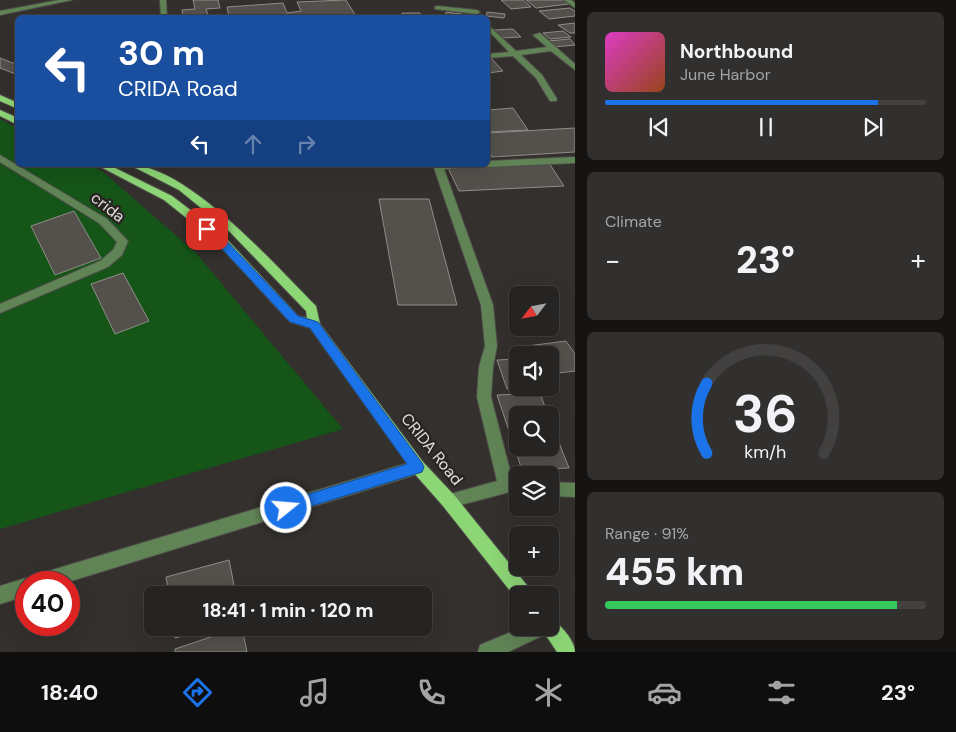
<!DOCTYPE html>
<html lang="en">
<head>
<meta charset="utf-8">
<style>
	:root { --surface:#262422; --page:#32302f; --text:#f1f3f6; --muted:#a4a4a5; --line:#424140; --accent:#1a73e8 }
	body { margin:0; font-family:"DM Sans",sans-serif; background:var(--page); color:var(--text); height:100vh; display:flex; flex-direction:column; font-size:19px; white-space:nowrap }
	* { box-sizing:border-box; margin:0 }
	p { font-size:16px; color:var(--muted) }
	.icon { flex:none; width:28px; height:28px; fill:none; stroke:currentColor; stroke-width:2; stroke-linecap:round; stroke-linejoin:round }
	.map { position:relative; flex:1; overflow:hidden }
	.panel { display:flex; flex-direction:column; gap:12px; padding:12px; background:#151413; width:381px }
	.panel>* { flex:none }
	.guide { position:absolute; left:15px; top:15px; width:475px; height:152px; border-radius:8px; box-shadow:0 5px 20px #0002,0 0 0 1px var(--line); background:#1a4fa0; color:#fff; overflow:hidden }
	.needle { width:32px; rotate:238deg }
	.tools { position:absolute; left:509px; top:286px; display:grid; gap:10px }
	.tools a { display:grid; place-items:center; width:50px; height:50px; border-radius:8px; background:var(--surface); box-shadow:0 5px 20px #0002,0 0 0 1px var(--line); font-size:25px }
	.speed { position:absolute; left:15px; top:571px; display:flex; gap:10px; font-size:25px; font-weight:700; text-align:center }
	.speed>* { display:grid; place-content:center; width:65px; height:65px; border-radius:50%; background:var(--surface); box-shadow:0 5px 20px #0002,0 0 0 1px var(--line); line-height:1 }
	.speed .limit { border:8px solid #d22; background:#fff; color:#111 }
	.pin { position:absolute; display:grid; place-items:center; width:42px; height:42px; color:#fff; margin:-21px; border-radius:10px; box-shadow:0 2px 8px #0006 }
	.me { position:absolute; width:55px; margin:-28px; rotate:73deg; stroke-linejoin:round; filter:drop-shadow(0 0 4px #0008) }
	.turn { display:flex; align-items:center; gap:18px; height:105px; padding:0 20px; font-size:22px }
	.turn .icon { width:65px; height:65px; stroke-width:2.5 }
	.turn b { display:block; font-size:35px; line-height:42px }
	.lanes { display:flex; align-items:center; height:48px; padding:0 20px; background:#0003; justify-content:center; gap:25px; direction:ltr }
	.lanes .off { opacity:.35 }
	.big { font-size:38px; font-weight:800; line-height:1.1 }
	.panel .tile { flex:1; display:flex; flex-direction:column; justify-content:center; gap:8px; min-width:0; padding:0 18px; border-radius:8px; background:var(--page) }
	.panel .dial { align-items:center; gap:0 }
	.dial svg { height:130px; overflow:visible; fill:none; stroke:var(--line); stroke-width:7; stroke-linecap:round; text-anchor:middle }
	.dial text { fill:var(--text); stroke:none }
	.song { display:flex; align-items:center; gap:15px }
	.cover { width:60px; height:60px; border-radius:8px; background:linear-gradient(135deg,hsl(310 70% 55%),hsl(20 70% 35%)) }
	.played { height:5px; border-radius:2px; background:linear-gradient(90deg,var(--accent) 85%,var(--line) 85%) }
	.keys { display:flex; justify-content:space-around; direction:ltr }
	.heat { display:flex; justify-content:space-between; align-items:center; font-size:28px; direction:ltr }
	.charge { height:8px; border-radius:4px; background:linear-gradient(90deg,#34c759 91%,var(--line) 0) }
	.trip { position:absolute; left:144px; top:586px; width:288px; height:50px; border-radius:8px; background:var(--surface); box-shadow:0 5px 20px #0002,0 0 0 1px var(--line); font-weight:800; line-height:50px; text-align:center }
	.tab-bar { display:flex; height:80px; justify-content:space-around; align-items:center; background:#0f0e0e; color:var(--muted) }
	.tab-bar .icon { width:35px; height:35px }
	.tab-bar .on { color:var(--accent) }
	.tab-bar b { font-size:22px; color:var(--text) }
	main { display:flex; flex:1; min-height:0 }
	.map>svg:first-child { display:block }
	.green { fill:#155518 }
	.building { fill:#54514d; stroke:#908d88 }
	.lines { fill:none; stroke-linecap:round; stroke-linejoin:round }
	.minor-casing { stroke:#4f4c49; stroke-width:2 }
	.major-casing { stroke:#4f4c49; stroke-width:2 }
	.minor { fill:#618456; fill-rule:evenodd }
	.major { fill:#8dd676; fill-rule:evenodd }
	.route { fill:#1a73e8; stroke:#114b97 }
	.labels { text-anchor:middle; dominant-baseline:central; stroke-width:5; stroke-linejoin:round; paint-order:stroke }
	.street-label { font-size:16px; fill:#e0dedb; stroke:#292623 }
</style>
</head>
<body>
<main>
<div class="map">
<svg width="575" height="652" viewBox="0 0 575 652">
	<rect width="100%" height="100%" fill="#33302d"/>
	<!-- green -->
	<path class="green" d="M0,119L17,128L18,165H89L102,171L196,253L343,429L0,529Z"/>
	<!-- building -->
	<path class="building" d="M193,0H218L220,8L206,9L209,18H183L182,10L195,9Z
		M346,0L357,18H303L302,15L291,16L292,18H224L229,17L227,7L283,3L287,13L301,11L297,2Z
		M501,0H523L531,7L511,9Z
		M526,0H563L569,4L536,8Z
		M570,8L575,11V16L549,19L539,11Z
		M446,12L462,14L461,18H445Z
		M487,12L505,14L504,18L486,16Z
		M402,13H420L421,18H402Z
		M575,23V33H570L558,25Z
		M513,29L521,37L502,38L494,30Z
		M563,31L571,37L550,39L543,33Z
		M570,39L575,45L555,47L548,41Z
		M0,58L18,65V75L0,68Z
		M488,58H491L503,71L488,73Z
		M513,108L528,130L488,132V110Z
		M575,128V152L492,157L488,149V133Z
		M549,163L564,186L459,191L448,168Z
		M379,199H429L457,305H398Z
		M74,211L101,258L55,275L31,226Z
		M123,273L149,321L115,334L91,284Z
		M566,341L575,354V371L550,374V355H523L519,347Z
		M518,359V388L533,389H507L497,360Z
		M540,393L548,415H518V448H550V420L569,468L522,470L497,395Z
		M229,560L236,595H169L166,577Z
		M173,628H213L175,638Z
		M237,628H242L247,652H175V649Z"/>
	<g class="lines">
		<!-- minor casing -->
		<g class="minor-casing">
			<path id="minor" d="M59,0H72L0,15V11Z
				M160,0H166L167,18H161Z
				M564,0H571L575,3V8Z
				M437,6L477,10L480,12L477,14L435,9V7Z
				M488,25L516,51L547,47L533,35L540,33L575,64V70L551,51L521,55L542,75L557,99L556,101H550L536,78L513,56L488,58V54L509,52L488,30Z
				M0,155L107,219L128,241L122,255L108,267L0,313V304L100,261L113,250L117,242L99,223L0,162Z
				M575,157V163L488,167L484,165H488V161Z
				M433,165H464L459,168L444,169L493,305L497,346L493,367L491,397L514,486L511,491L506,493L449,508L443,506L441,501L443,496L497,481L477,397L479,367L485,346L481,305Z
				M418,460L423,462L426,467L423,472L418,474L68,582H33L36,576L42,573Z
				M550,482L575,483V497L550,496Z
				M26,578L33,582H26V596L0,604V586Z
				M521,628H549L546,634L508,652H478L480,645Z"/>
		</g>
		<!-- major casing -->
		<g class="major-casing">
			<path id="major" d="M0,95L18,103V109L0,101Z
				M0,110L18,118V125L0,116Z
				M97,165H109L172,196L222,234L298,316L307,318L306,311L228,230L179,190L130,165C187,165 276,266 316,306L320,324L423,462L455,496L530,589L533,595H518V601L443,506L413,472L310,328L290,322L214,240L164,200Z
				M550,619C560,623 575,641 575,652H557L541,628H550Z"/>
		</g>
		<!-- minor -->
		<use href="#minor" class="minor"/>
		<!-- major -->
		<use href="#major" class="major"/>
	</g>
	<!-- route -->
	<path class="route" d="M207,226L221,235L298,316L318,322L422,463L424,467L422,472L286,514L281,512L279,508L281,503L286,501L407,464L310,328L290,322L214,240L204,232V227Z"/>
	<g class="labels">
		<!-- street labels -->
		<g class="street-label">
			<text transform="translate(108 207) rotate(38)">crida</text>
			<text transform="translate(432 449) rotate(51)">CRIDA Road</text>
		</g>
	</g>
</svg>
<div class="tools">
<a><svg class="needle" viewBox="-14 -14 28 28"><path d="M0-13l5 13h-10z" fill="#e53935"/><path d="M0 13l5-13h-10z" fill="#a4a4a5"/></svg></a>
<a><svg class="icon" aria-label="sound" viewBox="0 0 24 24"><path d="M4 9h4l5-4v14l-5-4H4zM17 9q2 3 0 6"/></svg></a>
<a><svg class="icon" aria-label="search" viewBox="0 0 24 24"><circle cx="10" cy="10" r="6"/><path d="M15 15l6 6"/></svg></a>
<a><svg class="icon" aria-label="layers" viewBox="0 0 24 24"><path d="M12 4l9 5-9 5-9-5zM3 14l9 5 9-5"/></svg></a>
<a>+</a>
<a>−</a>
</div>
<div class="speed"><div class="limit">40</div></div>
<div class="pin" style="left:207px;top:229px;background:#d93025"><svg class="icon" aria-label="arrive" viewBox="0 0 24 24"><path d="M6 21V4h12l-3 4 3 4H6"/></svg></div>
<svg class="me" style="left:286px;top:508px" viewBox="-20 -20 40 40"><circle r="17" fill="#1a73e8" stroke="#fff" stroke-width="3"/><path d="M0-11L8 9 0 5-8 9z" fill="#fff"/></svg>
<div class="trip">18:41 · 1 min · 120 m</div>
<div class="guide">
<div class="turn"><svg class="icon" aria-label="left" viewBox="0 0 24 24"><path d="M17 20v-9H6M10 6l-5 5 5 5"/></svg><div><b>30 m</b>CRIDA Road</div></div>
<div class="lanes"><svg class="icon" aria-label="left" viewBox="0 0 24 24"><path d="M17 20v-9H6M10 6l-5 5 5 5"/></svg><svg class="icon off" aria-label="ahead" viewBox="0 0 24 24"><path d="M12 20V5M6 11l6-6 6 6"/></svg><svg class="icon off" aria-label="right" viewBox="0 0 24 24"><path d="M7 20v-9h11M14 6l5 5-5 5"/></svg></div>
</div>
</div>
<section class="panel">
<div class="tile">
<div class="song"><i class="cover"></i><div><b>Northbound</b><p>June Harbor</p></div></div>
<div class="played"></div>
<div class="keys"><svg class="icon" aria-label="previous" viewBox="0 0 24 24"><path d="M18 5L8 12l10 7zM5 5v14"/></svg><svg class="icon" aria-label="pause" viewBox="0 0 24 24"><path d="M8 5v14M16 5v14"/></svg><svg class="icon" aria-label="next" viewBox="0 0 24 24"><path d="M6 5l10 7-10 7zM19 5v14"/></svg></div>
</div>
<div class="tile"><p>Climate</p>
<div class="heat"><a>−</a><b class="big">23°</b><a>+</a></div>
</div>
<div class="tile dial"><svg viewBox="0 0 100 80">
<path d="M14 69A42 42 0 1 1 86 69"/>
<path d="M14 69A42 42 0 0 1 14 26" stroke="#1a73e8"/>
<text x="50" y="56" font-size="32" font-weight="700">36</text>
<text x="50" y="72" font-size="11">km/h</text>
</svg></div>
<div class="tile"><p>Range · 91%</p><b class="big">455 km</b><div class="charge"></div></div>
</section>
</main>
<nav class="tab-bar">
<b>18:40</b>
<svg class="icon on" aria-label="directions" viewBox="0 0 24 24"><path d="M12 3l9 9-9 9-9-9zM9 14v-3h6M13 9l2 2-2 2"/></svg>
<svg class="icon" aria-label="music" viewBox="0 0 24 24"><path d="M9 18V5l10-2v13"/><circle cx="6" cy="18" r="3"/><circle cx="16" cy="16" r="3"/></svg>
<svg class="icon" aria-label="phone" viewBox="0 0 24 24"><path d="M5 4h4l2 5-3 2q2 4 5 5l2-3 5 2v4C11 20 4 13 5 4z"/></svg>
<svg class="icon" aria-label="climate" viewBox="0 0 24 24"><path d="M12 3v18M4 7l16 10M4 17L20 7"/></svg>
<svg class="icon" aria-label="car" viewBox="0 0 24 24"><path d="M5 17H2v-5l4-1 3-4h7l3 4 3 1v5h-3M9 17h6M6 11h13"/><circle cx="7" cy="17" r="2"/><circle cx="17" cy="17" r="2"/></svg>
<svg class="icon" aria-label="filters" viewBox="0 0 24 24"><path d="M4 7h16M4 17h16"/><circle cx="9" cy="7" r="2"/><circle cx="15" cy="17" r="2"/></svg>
<b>23°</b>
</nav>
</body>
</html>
